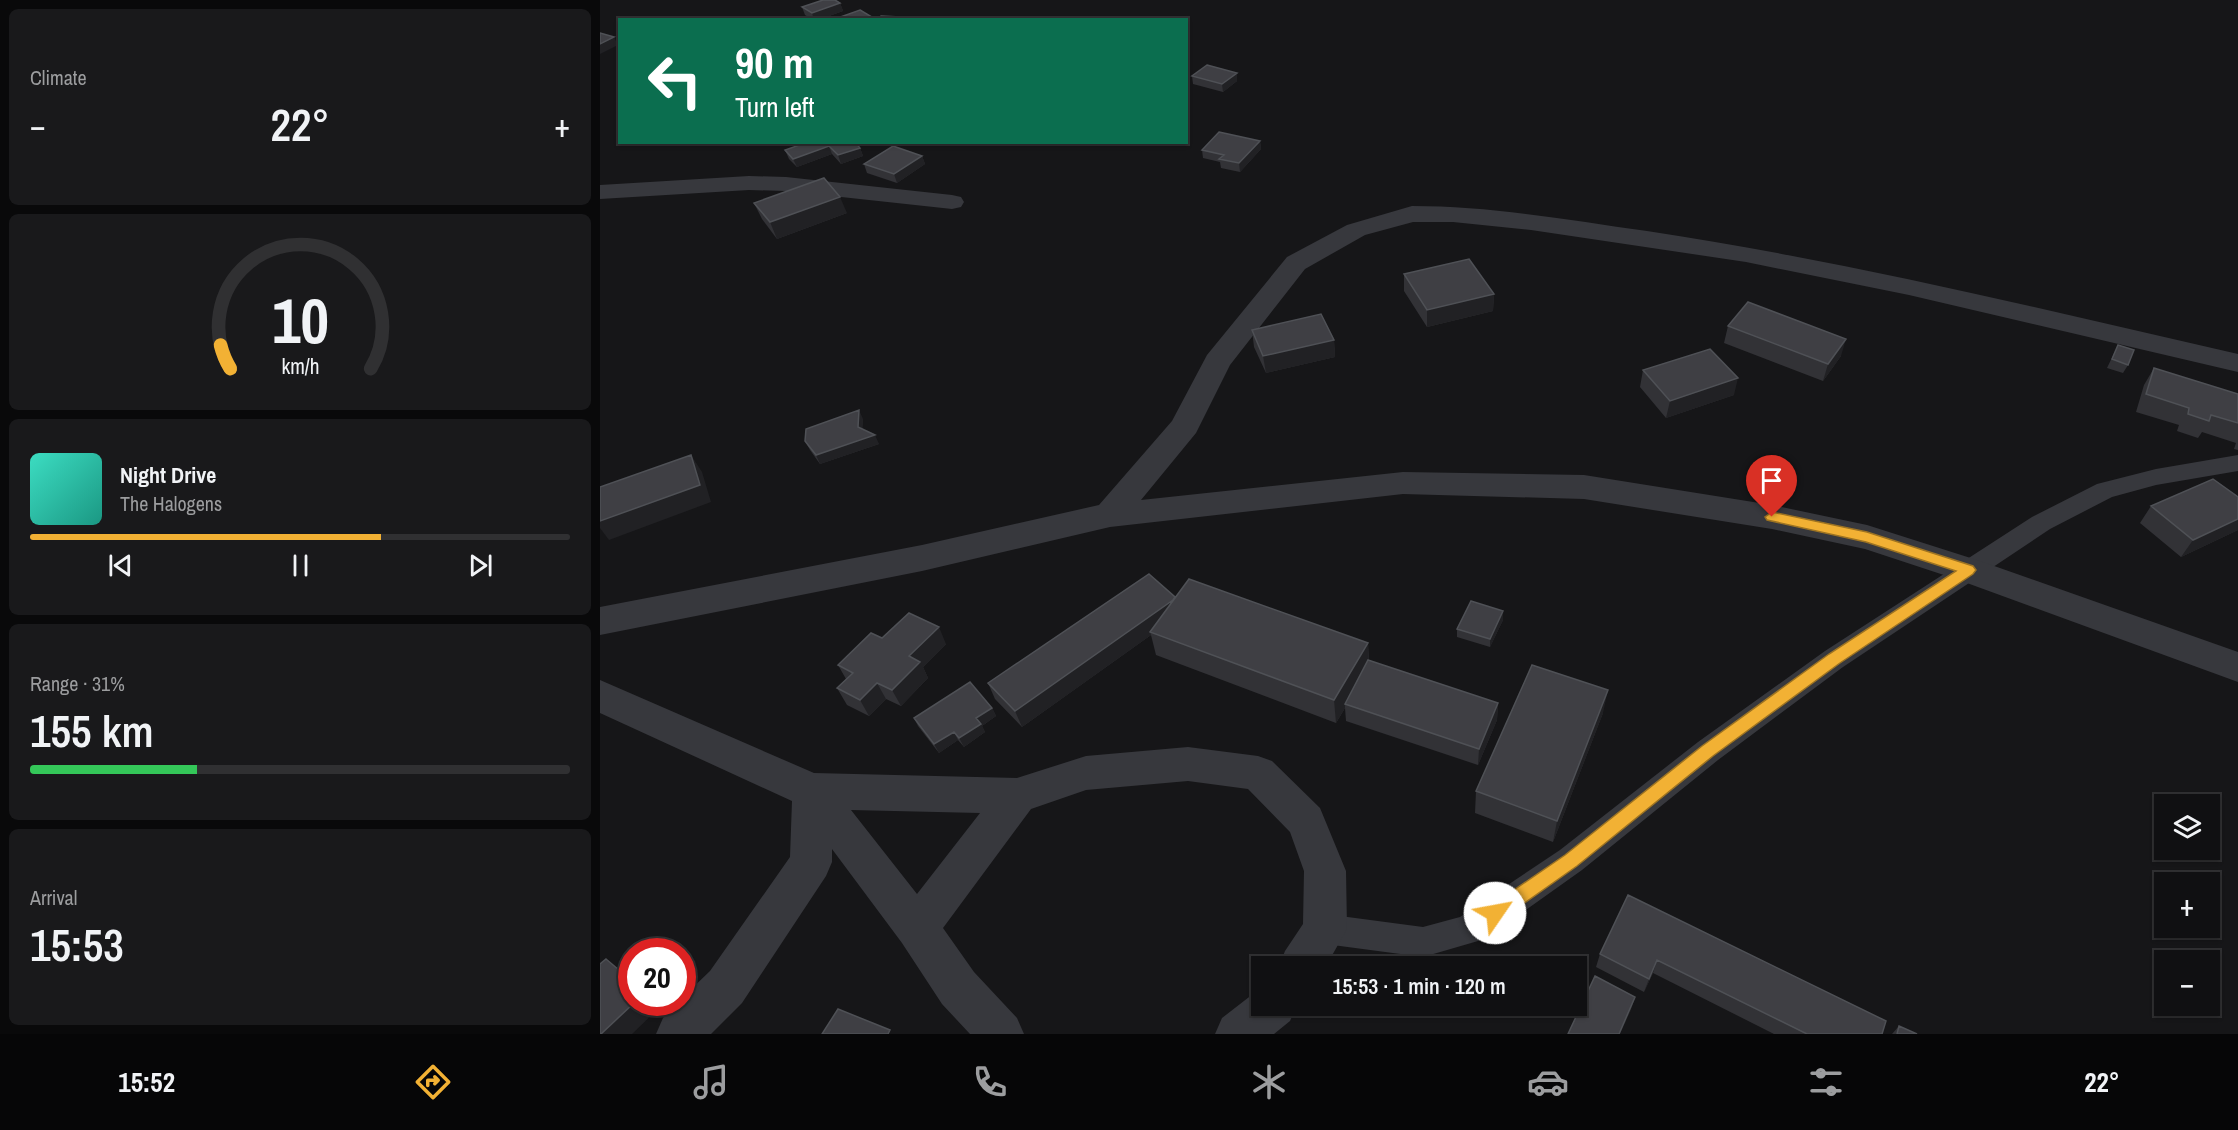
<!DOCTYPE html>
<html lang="en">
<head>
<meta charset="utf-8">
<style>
	:root { --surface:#101012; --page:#19191b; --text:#f1f3f6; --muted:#9c9d9f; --line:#303032; --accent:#f2b134 }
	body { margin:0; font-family:"Archivo Narrow",sans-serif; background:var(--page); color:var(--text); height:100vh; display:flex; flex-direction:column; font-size:22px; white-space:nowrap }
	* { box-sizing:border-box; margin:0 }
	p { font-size:20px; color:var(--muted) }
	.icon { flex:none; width:33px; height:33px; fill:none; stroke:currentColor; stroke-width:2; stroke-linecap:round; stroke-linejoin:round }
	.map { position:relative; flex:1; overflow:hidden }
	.drawer { display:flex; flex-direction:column; gap:9px; padding:9px; background:#09090a; width:600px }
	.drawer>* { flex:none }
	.banner { position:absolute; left:18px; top:18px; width:570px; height:126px; border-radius:0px; box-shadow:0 2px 4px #0004,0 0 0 2px var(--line); background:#0b6e4f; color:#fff; overflow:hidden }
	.buttons { position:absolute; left:1554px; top:794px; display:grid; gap:12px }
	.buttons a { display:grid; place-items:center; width:66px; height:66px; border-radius:0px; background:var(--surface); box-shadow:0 2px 4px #0004,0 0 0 2px var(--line); font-size:30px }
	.speed { position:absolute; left:18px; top:938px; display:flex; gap:12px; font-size:30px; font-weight:700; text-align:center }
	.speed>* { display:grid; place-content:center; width:78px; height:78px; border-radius:50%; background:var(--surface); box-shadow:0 2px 4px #0004,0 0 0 2px var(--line); line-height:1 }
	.speed .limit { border:9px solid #d22; background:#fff; color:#111 }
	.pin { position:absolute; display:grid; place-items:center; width:51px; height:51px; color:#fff; margin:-62px -26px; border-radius:50% 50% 50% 0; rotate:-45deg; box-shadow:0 0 6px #0007 }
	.pin .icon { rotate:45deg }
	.me { position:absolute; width:66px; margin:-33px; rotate:57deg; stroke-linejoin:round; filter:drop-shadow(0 0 4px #0008) }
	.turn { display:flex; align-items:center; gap:21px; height:126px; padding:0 18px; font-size:27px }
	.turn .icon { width:78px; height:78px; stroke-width:2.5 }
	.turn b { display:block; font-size:42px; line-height:51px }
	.big { font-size:45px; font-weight:600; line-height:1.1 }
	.drawer .card { flex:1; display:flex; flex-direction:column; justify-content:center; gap:9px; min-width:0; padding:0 21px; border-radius:9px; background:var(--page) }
	.drawer .dial { align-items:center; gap:0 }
	.dial svg { height:156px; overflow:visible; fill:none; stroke:var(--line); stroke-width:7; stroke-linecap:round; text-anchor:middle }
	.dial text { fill:var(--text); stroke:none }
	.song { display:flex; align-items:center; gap:18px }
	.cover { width:72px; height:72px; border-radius:9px; background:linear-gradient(135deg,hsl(170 70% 55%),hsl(170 70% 35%)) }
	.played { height:6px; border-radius:3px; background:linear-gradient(90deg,var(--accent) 65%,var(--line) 65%) }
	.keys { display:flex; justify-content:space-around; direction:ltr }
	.heat { display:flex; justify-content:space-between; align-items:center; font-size:33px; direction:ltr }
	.charge { height:9px; border-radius:4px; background:linear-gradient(90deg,#34c759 31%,var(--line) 0) }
	.trip { position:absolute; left:651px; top:956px; width:336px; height:60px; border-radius:0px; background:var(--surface); box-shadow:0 2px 4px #0004,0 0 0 2px var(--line); font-weight:600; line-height:60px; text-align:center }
	.tabs { display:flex; height:96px; justify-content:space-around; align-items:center; background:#060607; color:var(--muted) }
	.tabs .icon { width:42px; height:42px }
	.tabs .selected { color:var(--accent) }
	.tabs b { font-size:27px; color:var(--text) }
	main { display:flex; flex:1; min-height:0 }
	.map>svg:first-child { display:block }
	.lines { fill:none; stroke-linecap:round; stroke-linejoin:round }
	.service { fill:#37383d; fill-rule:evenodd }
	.minor { fill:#37383d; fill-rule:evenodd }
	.wall { fill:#323236 }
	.shaded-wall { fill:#212124 }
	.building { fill:#3f3f44; stroke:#4f5156; stroke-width:1.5 }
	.route { fill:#f2b134; stroke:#9d7322; stroke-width:1.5 }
</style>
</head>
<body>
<main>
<section class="drawer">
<div class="card"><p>Climate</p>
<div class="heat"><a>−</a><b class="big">22°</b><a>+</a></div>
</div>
<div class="card dial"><svg viewBox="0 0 100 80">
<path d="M14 69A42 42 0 1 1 86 69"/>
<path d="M14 69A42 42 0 0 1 9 57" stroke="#f2b134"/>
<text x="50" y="56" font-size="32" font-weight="700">10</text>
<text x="50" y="72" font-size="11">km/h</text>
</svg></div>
<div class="card">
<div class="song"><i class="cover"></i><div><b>Night Drive</b><p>The Halogens</p></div></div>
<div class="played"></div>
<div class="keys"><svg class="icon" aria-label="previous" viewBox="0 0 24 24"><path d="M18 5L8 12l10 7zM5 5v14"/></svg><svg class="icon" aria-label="pause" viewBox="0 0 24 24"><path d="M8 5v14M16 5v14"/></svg><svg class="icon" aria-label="next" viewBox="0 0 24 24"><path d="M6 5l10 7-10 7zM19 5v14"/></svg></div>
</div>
<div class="card"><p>Range · 31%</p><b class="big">155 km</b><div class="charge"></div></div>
<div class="card"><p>Arrival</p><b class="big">15:53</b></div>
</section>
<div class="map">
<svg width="1638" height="1034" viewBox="0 0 1638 1034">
	<rect width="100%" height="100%" fill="#161618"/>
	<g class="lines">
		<!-- service -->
		<path class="service" d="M1638,455V471L1556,485L1512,497L1450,529L1243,667L1118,760L982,870L920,914L878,941L823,957L725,944L714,940L709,929L714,918L725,914L823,927L860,917L960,850L1098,742L1225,651L1432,517L1497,484L1556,469Z"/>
		<!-- minor -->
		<path class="minor" d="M149,176L186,177L352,195L361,197L364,202L361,207L352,209L186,191L149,190L0,199V185Z
			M812,206C891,206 969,220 1047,231C1246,261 1442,309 1638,354V372L1309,295L1146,262L931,230L853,222H813L765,235L705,269L630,365L596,433L541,500L803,472L984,475L1172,505L1267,525L1380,561L1638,652V682L1356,579L1265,549L1172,529L984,499L803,494L510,527L322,571L0,635V607L322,545L499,505L572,421L607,355L687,257L747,225Z
			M0,680L214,773L417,778L486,756L588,747L658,756L672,761L720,808L746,871L747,929L726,966H679L685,951L703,924L704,871L690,832L648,789L588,781L486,790L431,809L343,928L374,972L417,1018L424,1034H370L342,1004L302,943L232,849V862L226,876L142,1003L111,1034H56L63,1018L79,1002H82V998L110,971L190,857L192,801L0,713ZM251,810L380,813L317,894Z
			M662,987V1005H697L690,1021L674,1034H615L622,1018Z"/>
	</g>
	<!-- wall -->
	<path class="wall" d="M240,3L243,11L218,20H213L205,15L202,7Z
		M637,73V81L623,92L593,84L592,76Z
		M660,141L661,149L640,172L621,168L620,162L603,158L602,150Z
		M208,142L260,148L263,156L241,164L232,154L197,167L189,159L185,150Z
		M322,156L325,164L297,183L267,173L264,164Z
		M154,203L247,213L177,239L162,219Z
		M804,274L894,294L893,311L827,327L804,291Z
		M1128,326L1241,356L1223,381L1124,343Z
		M652,330L734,340L735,357L666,373L654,347Z
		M1518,345L1528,365L1523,373L1507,368Z
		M1554,368L1638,394V450L1634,449L1636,443L1602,432L1598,438L1577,431L1579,425L1536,412L1544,385Z
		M1043,370L1134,395L1066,418L1040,387Z
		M263,419L262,429L279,444L220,464L210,450L205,441Z
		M1638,497V530L1581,557L1540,523L1551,506Z
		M575,597L768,643L769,661L898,703L897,720L878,765L746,721L745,708L736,723L556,655L551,635L422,727L395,699L388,683Z
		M903,611V620L890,647L857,637V629Z
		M282,638L346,644L323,667L328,678L301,706L286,699L269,716L247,705L237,688L246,679L238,665Z
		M392,708L396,716L382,726L385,732L364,747L358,740L339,753L318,726L314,718Z
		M1003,713L953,842L875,813L876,791Z
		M1028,895L1282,1034H1174L1053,973L1044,992L996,967L1000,954Z
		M1299,1026L1317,1034H1292Z"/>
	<!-- shaded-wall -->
	<path class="shaded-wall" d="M240,3L243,11L218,20H214L212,13Z
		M14,37L18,45L0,54V44Z
		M637,73V81L623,92L622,84Z
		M660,141L661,149L640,172L639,163Z
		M229,146L232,154L197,167L193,159Z
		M260,148L263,156L241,164L238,155Z
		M322,156L325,164L297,183L294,174Z
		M240,197L247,213L177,239L170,222Z
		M894,294L893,311L827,327V310Z
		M1246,339L1241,356L1223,381L1228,364Z
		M734,340L735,357L666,373L663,356Z
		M1138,378L1134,395L1066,418L1070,401Z
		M259,410L263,419L262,436L258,427Z
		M275,435L279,444L220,464L216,455Z
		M91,455L102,472L111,502L9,540L0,528V521Z
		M1638,519V530L1581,557L1593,540Z
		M576,598L550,632L551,635L422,727L415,711Z
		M903,611V620L890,647V639Z
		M339,627L346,644L323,667L328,678L301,706L292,690L309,656Z
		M768,643L769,666L745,704V708L736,723L734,700Z
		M277,683L286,699L269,716L260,700Z
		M1008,690L1003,713L953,842L957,821Z
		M898,703L897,720L878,765L879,749Z
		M392,708L396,716L382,726L385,732L364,747L359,738L376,718Z
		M354,732L358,740L339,753L334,744Z
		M1057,960L1053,973L1044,992L1049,979Z
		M1035,997L1031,1010L1020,1034H1019Z
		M35,1002H57L61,1006L32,1034H1Z"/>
	<!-- building -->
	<path class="building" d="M223,0H235L240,3L212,13L202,7Z
		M260,10L272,17L264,20H232Z
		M281,16L340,19L279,20Z
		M0,33L14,37L0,44Z
		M607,65L637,73L622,84L592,76Z
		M619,132L660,141L639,163L619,159L624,155L602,150Z
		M208,142H255L260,148L238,155L229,146L193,159L185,150Z
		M293,146L322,156L294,174L264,164Z
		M224,178L240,197L170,222L154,203Z
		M869,259L894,294L827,310L804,274Z
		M1148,302L1246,339L1228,364L1128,326Z
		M721,314L734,340L663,356L652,330Z
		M1518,345L1534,350L1528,365L1512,359Z
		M1110,349L1138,378L1070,401L1043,370Z
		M1554,368L1638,394V423L1611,415L1609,421L1588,414L1589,408L1546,394Z
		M259,410L258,427L275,435L216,455L205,441L206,429Z
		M91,455L100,485L0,521V487Z
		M1613,479L1638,497V519L1593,540L1551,506Z
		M549,574L575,597L573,600L415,711L388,683Z
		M589,579L768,643L734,700L550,632Z
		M871,601L903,611L890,639L857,629Z
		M309,613L339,627L309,656L320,662L292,690L277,683L260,700L237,688L253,673L238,665L271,633L282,638Z
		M768,660L898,703L879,749L745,704Z
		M932,665L1008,690L957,821L876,791Z
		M370,682L392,708L376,718L381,724L359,738L354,732L334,744L314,718Z
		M1028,895L1286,1021L1282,1034H1207L1057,960L1049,979L1000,954Z
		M6,959L32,981V1002H35L1,1034H0V964Z
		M995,976L1035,997L1019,1034H968Z
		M238,1009L290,1030L288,1034H222Z
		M1299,1026L1317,1034H1297Z"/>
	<!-- route -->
	<path class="route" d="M1172,512L1267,532L1373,566L1376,570L1373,574L1240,663L1113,756L977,866L902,919L895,921L889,919L886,913L889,907L965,855L1102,746L1229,654L1356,571L1266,542L1167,520L1165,517Z"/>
</svg>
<div class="buttons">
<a><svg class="icon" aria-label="layers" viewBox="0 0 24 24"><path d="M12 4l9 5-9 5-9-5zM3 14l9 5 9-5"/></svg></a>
<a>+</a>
<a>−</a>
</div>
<div class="speed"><div class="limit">20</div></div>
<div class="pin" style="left:1172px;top:517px;background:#d93025"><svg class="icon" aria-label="arrive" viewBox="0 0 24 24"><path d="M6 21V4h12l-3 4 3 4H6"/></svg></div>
<svg class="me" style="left:895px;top:913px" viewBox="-20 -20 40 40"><circle r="19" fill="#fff"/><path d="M0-13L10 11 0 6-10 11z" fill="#f2b134"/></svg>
<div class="trip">15:53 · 1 min · 120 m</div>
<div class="banner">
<div class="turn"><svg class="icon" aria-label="left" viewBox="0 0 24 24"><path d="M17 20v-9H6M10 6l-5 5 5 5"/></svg><div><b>90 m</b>Turn left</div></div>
</div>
</div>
</main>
<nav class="tabs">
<b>15:52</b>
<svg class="icon selected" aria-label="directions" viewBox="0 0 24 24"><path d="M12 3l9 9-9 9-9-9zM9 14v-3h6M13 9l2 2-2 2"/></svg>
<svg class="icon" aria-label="music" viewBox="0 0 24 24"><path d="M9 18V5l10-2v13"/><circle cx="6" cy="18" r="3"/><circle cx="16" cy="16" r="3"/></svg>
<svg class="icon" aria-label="phone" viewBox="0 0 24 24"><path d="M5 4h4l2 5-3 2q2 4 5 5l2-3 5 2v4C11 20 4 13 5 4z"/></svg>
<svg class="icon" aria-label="climate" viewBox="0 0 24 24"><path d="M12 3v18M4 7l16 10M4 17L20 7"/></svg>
<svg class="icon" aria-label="car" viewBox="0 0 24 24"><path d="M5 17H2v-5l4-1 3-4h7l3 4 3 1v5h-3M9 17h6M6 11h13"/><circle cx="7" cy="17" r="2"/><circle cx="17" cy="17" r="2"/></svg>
<svg class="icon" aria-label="filters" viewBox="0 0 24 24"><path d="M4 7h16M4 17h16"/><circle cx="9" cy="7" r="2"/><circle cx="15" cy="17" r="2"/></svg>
<b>22°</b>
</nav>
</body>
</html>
